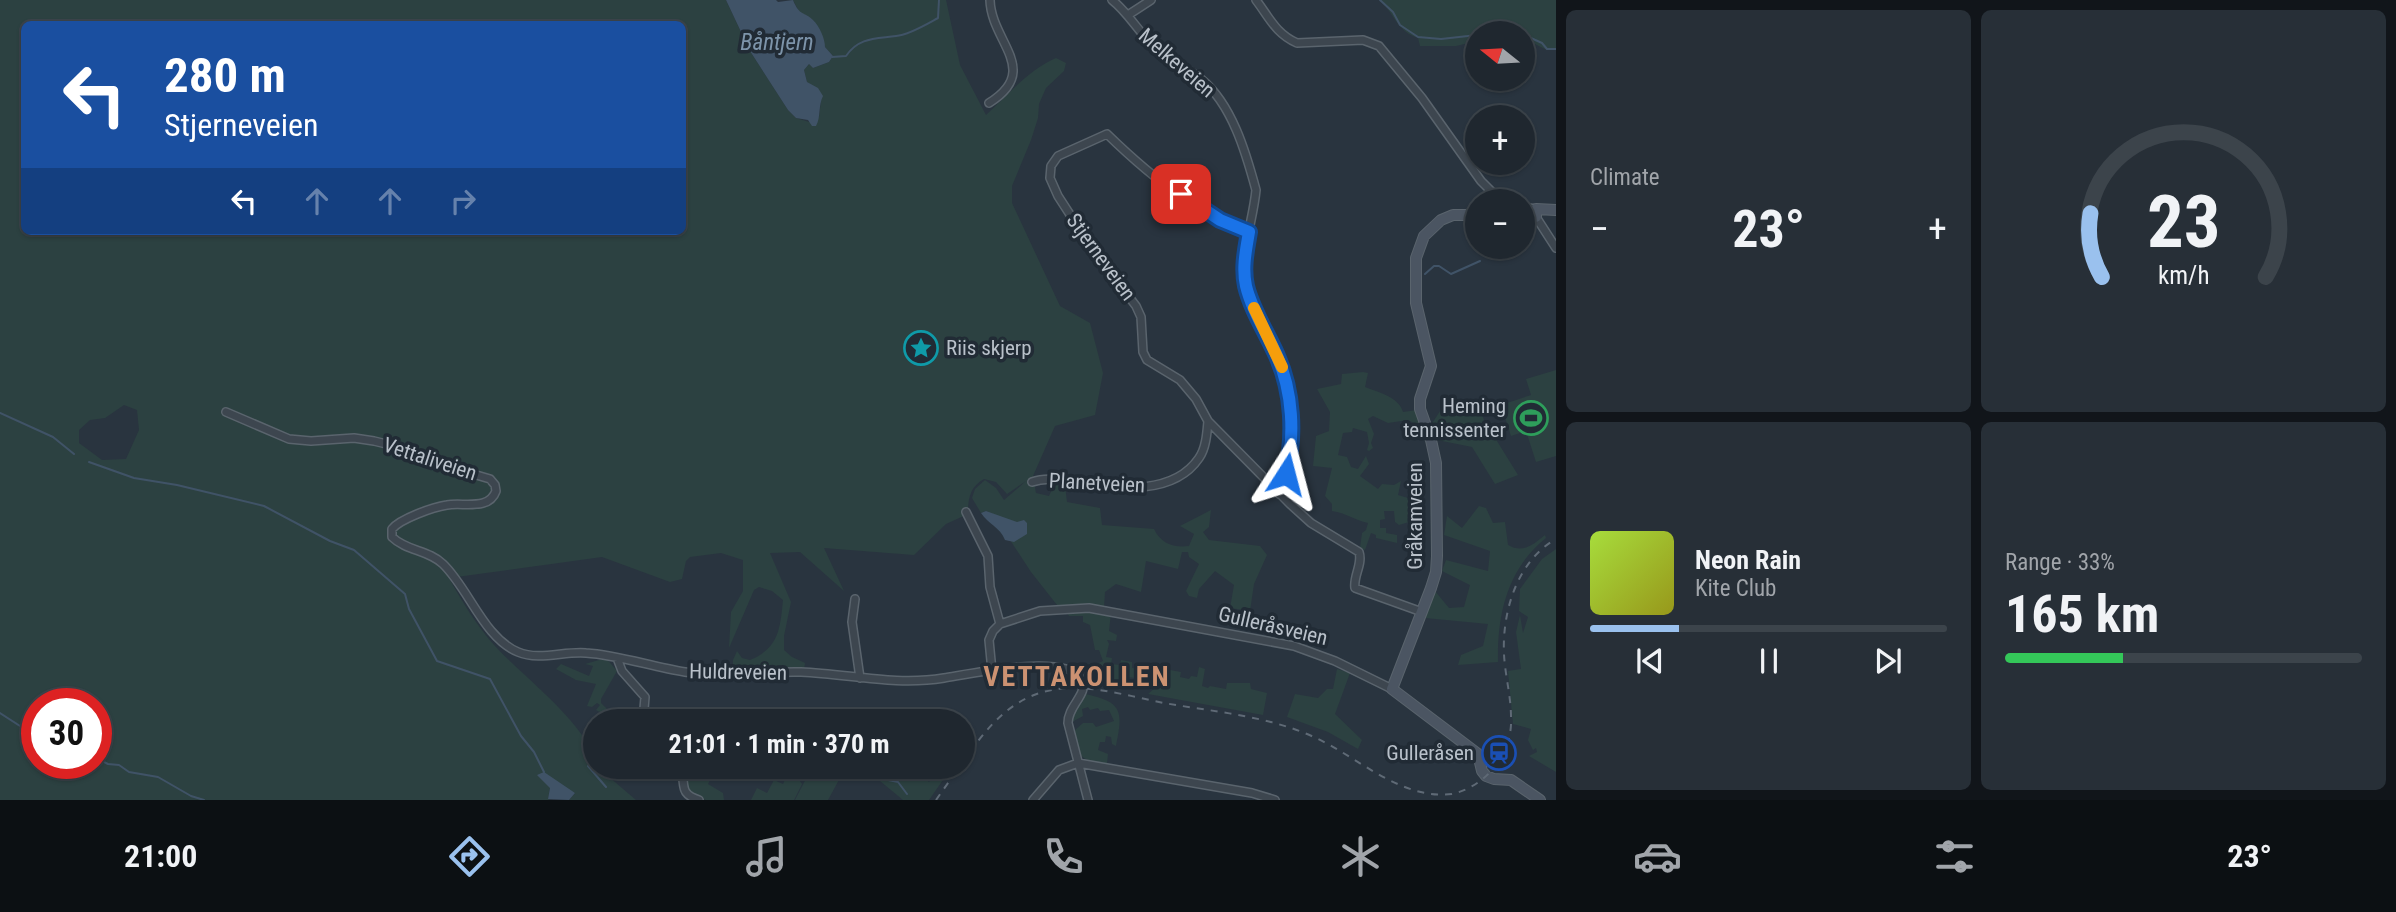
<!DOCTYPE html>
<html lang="en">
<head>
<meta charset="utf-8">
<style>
	:root { --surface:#1f272f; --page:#272f37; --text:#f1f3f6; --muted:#a1a5aa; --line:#3c444b; --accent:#9ac1ee }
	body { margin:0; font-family:"Roboto Condensed",sans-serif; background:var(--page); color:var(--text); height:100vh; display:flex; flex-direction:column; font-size:26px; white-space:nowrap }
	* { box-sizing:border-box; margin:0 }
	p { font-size:23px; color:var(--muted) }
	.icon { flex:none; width:38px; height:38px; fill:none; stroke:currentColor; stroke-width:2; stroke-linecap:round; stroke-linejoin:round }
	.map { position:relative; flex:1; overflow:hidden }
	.drawer { display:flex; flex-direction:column; gap:10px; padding:10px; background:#11151a; width:840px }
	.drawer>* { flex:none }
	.guide { position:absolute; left:21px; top:21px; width:665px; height:214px; border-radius:10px; box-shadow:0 2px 5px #0004,0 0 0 2px var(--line); background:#1a4fa0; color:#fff; overflow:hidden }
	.needle { width:46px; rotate:288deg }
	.controls { position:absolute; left:1465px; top:21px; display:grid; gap:14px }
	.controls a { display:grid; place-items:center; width:70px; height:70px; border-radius:50%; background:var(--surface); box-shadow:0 2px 5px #0004,0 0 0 2px var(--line); font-size:35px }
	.speed { position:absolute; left:21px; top:688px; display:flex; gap:14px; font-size:35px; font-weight:700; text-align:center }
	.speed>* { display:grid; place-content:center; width:91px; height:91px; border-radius:50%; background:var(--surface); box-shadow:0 2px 5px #0004,0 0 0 2px var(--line); line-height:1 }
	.speed .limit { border:10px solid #d22; background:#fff; color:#111 }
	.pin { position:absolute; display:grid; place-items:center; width:60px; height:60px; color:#fff; margin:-30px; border-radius:14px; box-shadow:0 4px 10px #0006 }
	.me { position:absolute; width:77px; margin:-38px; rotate:9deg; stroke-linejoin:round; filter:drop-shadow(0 0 5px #0008) }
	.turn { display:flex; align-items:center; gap:24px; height:147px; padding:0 28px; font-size:32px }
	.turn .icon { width:91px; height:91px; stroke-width:2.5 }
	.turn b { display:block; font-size:49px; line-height:60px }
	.lanes { display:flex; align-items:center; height:66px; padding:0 28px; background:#0003; justify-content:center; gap:35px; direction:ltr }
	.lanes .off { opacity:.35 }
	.big { font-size:52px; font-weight:700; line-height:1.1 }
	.drawer .card { flex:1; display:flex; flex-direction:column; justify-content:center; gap:10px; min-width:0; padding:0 24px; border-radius:10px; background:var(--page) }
	.drawer .dial { align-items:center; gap:0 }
	.dial svg { height:182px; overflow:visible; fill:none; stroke:var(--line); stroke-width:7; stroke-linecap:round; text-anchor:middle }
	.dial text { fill:var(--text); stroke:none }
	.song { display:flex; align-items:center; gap:21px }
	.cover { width:84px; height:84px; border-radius:10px; background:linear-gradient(135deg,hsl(80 70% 55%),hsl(60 70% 35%)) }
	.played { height:7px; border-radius:4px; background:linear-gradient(90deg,var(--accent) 25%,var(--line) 25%) }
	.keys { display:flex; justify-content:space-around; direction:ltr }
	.heat { display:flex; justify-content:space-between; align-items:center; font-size:38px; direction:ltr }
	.charge { height:10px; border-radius:5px; background:linear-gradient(90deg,#34c759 33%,var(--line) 0) }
	.drawer .tiles { flex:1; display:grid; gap:10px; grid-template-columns:repeat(2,1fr) }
	.trip { position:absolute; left:583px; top:709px; width:392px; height:70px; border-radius:35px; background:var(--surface); box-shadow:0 2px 5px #0004,0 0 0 2px var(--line); font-weight:700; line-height:70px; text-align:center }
	.dock { display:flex; height:112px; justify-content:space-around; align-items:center; background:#0c1013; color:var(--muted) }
	.dock .icon { width:49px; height:49px }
	.dock .current { color:var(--accent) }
	.dock b { font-size:32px; color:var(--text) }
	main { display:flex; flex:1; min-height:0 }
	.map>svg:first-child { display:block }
	.green { fill:#2c4141; fill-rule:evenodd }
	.water { fill:#405367 }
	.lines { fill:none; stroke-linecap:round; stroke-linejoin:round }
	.stream { stroke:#405367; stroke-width:2 }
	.street-casing { stroke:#5a646d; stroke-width:10 }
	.secondary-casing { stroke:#5a646d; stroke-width:12 }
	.street { stroke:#3d464f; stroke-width:7 }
	.secondary { stroke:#4b5562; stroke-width:10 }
	.rail { stroke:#5f6a76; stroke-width:2; stroke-dasharray:7 7; stroke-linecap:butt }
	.route-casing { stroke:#114b97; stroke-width:18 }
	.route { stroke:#1a73e8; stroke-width:12 }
	.slow { stroke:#f59e0b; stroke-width:12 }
	.labels { text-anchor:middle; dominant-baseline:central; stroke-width:7; stroke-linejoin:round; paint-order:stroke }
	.street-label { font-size:21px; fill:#b9c1ca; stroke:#212b35 }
	.poi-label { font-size:21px; fill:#b9c1ca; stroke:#212b35; text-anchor:end }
	.water-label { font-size:23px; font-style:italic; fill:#7d94aa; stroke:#212b35 }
	.district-label { font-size:28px; font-weight:bold; letter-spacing:2px; fill:#cc9272; stroke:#212b35 }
</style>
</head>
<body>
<main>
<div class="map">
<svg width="1556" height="800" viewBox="0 0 1556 800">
	<rect width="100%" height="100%" fill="#29343f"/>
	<!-- green -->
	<path class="green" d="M0,0H726L750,51L788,110L796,118L809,122L819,117L821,101L807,82L804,70L809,64L813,68L829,62L833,56L825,47L814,21L800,13L793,0H946L960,65L986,115C1009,94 1027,71 1056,58L1066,63L1064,71L1046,88L1039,104L1038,118L1031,140L1012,186V203L1060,306L1090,323L1103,373L1095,415L1055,426L1033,476L1036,493L1049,496L1054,485H1065L1067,502L1100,508L1102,525L1154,529C1161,544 1174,548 1189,546L1194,534L1180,526L1211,510L1209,527L1203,532L1209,540L1260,546L1267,555L1254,584L1250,611L1230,608L1234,585L1215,571L1199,589L1197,598L1189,596L1186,591L1199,564L1189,557L1188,552H1182L1178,569L1146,561L1141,592L1116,584L1105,592L1104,607L1057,605L1031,572L993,514L986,511L981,513L972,498L975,489L985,480L996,488L1004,500L1026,481L1007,494L996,482L984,479C970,487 968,498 968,514L946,524L914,555L824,548L844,591L800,552L770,553L791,602L784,636V650L792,657L805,663L804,669H733V660L737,651L742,658L750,660C779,648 780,629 783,600L772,591L759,587L754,590L729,648L731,612L743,591V560L721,553L690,557L686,561L682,579L670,582L602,557L449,578C461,600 477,626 494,645C519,673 595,730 595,766L602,767L609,777L636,800H569L575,793L550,788L548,799L550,800H0ZM24,24H682V231H24ZM124,405L137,410L139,430L126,459L102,460L79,443V430L90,420L105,418ZM37,704H96V763H37Z
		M1380,0H1556V50H1547L1523,38L1522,33H1477V41L1456,46H1420L1418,38C1397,31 1395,15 1380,0Z
		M1556,370V456L1536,462L1526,431L1511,436L1501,405L1531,395L1526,379Z
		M1363,372L1368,373L1365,387C1378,392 1399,397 1403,412L1417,410L1422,425L1416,430L1414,423L1408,420L1388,423L1373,416L1368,419L1374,434L1371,443L1373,448L1369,451L1367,450L1369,443L1367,432L1353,428L1352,432L1343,433L1338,455L1347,457L1351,467L1358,469L1366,456L1369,464L1360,476L1378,489L1382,484L1394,485L1401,481L1398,495L1408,498L1411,506L1409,522L1399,525L1395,522L1394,511H1384L1385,519L1380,520V528H1386V533L1397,535V543L1376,538V535L1371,533L1365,550L1360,548L1362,533L1366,530L1368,523C1355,520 1346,513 1332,511V504L1325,496L1332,468L1313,466L1316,436L1329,431L1330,412L1317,389L1341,384L1342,374Z
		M1444,405L1454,406L1461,414L1478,405L1484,420L1518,475L1495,484L1472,447L1437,440L1431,425Z
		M1479,506L1486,508L1493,523L1505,522L1508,545C1523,554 1534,544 1545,535L1546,538C1507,569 1497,615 1498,662L1458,665L1461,655L1483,646L1488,624L1425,618L1435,591L1449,608L1464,607L1470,585L1442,571L1446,560L1488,571L1490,551L1444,535L1447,516L1462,528Z
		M1556,549V772L1529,756L1537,752L1536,748L1533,750L1528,740L1531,729L1513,724L1508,671L1521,669L1516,632L1520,615L1523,633L1528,617L1519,611L1520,589L1542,559Z
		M1065,610L1111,613L1109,631L1117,635L1116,641L1107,640L1109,644L1106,657L1112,658L1111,664L1120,665L1121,660L1132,662V668L1150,670V674L1157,678L1153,689L1133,688L1136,682L1135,678L1121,676L1120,686L1105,683V671L1089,669V663L1094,665L1103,661L1099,650H1095L1090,625L1083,622V616H1069Z
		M606,658L617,671L601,699V703L612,714L624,715L607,716L596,710L600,705L597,703L592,707L587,706L596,684L576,680L556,669L561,664L589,676L593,666L585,664Z
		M1153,667L1160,668V673L1168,675L1170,670L1181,672L1180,677L1189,679L1191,676L1197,677L1199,667L1205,669L1202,686L1208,688L1210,686L1226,689L1227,683H1250L1251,689L1267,693L1263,715L1148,694L1155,688L1159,677L1151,673Z
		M1337,669L1350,673L1335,714L1362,740L1358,749L1328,732L1287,717L1295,694L1318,698L1327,689H1333Z
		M1085,694C1123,702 1123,711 1116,746L1112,744L1111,737L1106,736L1105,742H1100L1098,750L1108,754L1107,764C1079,760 1079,758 1074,731L1083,723H1093L1096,727L1114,721L1109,710L1100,711L1098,708L1090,710L1088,707L1082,709L1083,716L1072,722L1070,720L1073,709Z
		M707,767H737L734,774L716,768L708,784L723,793L724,800H706L688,793L685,773L689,778Z
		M791,767V771L798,774L803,767H811L800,781L802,784L794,800H751L757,788L767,793L774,780L783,784Z
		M812,767H818L840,778L828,800H795Z
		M863,767H894L896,769L901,767L906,773L910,769L916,776L920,773L929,782L941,768L952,767L929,800H903Z"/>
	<!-- water -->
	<path class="water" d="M726,0H776L778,2L793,0C800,17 804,11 813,20C820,27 825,39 825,47L833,56L829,62L813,68L809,64L804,70L807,82L818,88L823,96C818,106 821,117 816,126H812L808,120L796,118L788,110L750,51Z
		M986,511L1017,522L1024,520L1027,523V534L1014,542L1005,540C1000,527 988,524 981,513Z
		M544,772L575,793L569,800L548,799L550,788L537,775Z"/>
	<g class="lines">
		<!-- stream -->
		<path class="stream" d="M1380,0L1393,12L1400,25L1418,37L1441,39L1477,35
			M1489,33H1519
			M1522,34L1542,43L1547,49H1556
			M832,57L846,56C859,37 876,39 896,36C909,35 927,24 938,18L939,0
			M1425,274L1434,266H1439L1451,274L1480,261
			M0,413L53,437L74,454
			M89,462L134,478L177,485L264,506L330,541L354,550L405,594L409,609L437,661L490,679L521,736L534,752L544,772
			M0,713L37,737
			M96,758L108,764L119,765L129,772L158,777L191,796L204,800
			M588,766L606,787
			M871,769L888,780L898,782L907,794"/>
		<!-- street casing -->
		<g class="street-casing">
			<path id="street" d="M1112,0C1130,14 1139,34 1156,48C1170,60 1187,68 1201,79C1232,104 1246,153 1256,190C1253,222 1239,255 1247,287C1253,311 1267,333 1277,356C1296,399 1295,450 1279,494
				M1256,0C1269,17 1276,34 1297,43L1363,40L1379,46L1422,98L1481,181L1493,193L1507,201
				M1128,15L1151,0
				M989,103C1042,70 991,42 990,0
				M1522,207L1536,209
				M1536,217L1556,248
				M1249,232C1197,215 1146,172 1107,134L1058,156L1051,166L1050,178L1058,196L1091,247L1136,306L1141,317L1143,352L1147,360L1180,380L1196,399L1208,421L1290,504L1311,523L1359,552C1363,564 1353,576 1355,588L1422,612
				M226,412L289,439L311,441L354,438L374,441L411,450L439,464L490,479L495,485L496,491C489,511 463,502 447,505C433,507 400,519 392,529V537C406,551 429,550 443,564C469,589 484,638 518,652C539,661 564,651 586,653C619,655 652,667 685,672C723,678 763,671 801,672C850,674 895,686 944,678C975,673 1059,655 1083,677C1088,696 1068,705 1068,723L1088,800
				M1032,482C1048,476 1065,481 1081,483C1120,489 1174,495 1199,458C1206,448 1207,433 1208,421
				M966,512L988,556L990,587L1000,624
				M855,599L852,622L860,678
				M617,658L622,671L645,697L643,721
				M992,671L989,640L993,631L1000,624L1040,611L1089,608L1294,646L1335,661L1392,689
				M679,766C688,782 676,793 699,800
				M1033,800L1059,770L1078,763L1252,793L1275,800"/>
		</g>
		<!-- secondary casing -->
		<g class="secondary-casing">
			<path id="secondary" d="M1477,215H1453L1441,220L1424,236L1416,258V303L1431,366L1420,399V409L1431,440L1436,463L1437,556L1436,572L1431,588L1392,689L1478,754L1482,771L1486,776L1494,779L1511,780L1540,800
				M1522,217H1536V209L1556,210"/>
		</g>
		<!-- street -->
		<use href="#street" class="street"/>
		<!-- secondary -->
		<use href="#secondary" class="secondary"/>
		<!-- rail -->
		<path class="rail" d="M962,763C982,735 1001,708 1034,695C1047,690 1062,688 1076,688C1105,689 1135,697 1164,703C1215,712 1271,716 1318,739C1360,759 1402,800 1452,794C1487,786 1513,753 1511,717C1511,696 1505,675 1504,654C1502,612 1517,561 1556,539
			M936,800L960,766"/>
	</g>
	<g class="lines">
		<!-- route casing -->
		<g class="route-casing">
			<path id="route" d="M1181,194L1220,220L1249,232C1246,250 1242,268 1246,286C1252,311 1267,333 1277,356C1293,392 1295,436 1286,474"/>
		</g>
		<!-- route -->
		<use href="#route" class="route"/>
		<!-- slow -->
		<path class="slow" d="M1254,308L1282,367"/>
	</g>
	<!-- icons -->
	<defs>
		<g id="sight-ring" transform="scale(1.75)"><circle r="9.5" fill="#212b35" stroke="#0f9aa8" stroke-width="1.5"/><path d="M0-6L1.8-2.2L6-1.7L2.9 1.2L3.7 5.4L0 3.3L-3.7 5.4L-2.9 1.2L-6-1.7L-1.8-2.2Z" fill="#0f9aa8"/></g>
		<g id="stadium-ring" transform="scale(1.75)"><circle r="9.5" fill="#212b35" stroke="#2e9e5b" stroke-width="1.5"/><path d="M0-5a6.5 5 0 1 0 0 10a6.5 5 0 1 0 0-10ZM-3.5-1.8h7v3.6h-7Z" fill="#2e9e5b"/></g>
		<g id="station-ring" transform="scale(1.75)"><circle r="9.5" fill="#212b35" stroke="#1a4fb4" stroke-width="1.5"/><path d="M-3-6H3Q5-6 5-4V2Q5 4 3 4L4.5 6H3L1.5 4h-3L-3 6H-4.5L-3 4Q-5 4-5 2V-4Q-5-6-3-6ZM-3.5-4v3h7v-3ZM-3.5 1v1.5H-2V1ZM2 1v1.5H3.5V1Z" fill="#1a4fb4"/></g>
	</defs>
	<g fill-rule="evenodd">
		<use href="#sight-ring" x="921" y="348"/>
		<use href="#stadium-ring" x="1531" y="418"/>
		<use href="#station-ring" x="1499" y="753"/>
	</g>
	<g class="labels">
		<!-- street labels -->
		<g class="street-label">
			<text transform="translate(1177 63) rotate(41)">Melkeveien</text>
			<text transform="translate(1101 257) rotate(54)">Stjerneveien</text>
			<text transform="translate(430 459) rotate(18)">Vettaliveien</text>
			<text transform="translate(1097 483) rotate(3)">Planetveien</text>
			<text transform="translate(1415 516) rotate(-90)">Gråkamveien</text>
			<text transform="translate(1273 626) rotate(13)">Gulleråsveien</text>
			<text transform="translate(738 672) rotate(1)">Huldreveien</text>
		</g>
		<!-- poi labels -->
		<g class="poi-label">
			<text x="946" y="348" text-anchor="start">Riis skjerp</text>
			<text x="1506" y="406">Heming<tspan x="1506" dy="24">tennissenter</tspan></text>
			<text x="1474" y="753">Gulleråsen</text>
		</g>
		<!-- water labels -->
		<g class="water-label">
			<text x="777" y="42">Båntjern</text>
		</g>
		<!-- district labels -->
		<g class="district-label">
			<text x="1077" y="676">VETTAKOLLEN</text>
		</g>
	</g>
</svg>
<div class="controls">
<a><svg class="needle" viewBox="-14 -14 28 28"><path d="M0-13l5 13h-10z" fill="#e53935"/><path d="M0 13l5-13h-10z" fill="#a1a5aa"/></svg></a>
<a>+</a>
<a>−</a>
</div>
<div class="speed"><div class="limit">30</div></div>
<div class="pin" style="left:1181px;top:194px;background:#d93025"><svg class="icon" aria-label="arrive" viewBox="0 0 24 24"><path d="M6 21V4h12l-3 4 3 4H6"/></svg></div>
<svg class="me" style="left:1286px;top:474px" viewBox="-20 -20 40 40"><path d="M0-17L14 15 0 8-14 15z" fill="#1a73e8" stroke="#fff" stroke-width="4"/></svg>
<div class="trip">21:01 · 1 min · 370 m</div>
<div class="guide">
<div class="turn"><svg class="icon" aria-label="left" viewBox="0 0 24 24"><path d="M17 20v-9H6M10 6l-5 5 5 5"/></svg><div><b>280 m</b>Stjerneveien</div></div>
<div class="lanes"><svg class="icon" aria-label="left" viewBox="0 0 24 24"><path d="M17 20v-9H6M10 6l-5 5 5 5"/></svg><svg class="icon off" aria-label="ahead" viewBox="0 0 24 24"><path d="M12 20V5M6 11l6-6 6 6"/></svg><svg class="icon off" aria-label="ahead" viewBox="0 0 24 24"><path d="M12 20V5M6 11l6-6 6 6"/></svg><svg class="icon off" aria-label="right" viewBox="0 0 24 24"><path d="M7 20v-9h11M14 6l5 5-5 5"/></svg></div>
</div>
</div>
<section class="drawer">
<div class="tiles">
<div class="card"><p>Climate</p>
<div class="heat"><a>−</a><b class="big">23°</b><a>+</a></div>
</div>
<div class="card dial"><svg viewBox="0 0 100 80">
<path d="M14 69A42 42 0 1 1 86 69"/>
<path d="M14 69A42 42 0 0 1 9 41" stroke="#9ac1ee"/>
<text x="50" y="56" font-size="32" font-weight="700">23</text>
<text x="50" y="72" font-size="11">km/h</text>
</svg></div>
<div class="card">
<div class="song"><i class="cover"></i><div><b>Neon Rain</b><p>Kite Club</p></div></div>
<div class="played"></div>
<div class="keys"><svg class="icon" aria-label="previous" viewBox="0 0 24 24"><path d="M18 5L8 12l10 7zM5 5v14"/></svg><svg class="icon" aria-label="pause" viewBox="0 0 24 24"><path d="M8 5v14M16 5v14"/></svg><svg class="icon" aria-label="next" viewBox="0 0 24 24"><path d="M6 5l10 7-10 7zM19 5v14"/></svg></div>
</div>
<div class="card"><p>Range · 33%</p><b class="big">165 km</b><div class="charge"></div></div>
</div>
</section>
</main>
<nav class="dock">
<b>21:00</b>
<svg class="icon current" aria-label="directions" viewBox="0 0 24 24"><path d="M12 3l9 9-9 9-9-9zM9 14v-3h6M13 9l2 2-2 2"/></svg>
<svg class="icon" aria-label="music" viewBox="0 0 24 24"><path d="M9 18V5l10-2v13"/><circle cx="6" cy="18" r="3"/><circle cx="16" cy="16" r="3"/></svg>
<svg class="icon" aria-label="phone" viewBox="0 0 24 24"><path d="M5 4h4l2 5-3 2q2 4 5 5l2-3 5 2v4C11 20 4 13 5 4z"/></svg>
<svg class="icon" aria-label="climate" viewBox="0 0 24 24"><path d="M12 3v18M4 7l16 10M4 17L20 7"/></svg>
<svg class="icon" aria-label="car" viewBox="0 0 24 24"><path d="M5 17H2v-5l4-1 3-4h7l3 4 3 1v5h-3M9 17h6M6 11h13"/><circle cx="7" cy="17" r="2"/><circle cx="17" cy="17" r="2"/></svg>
<svg class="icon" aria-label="filters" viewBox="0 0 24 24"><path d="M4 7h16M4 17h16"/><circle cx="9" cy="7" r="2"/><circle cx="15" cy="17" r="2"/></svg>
<b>23°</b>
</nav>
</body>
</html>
